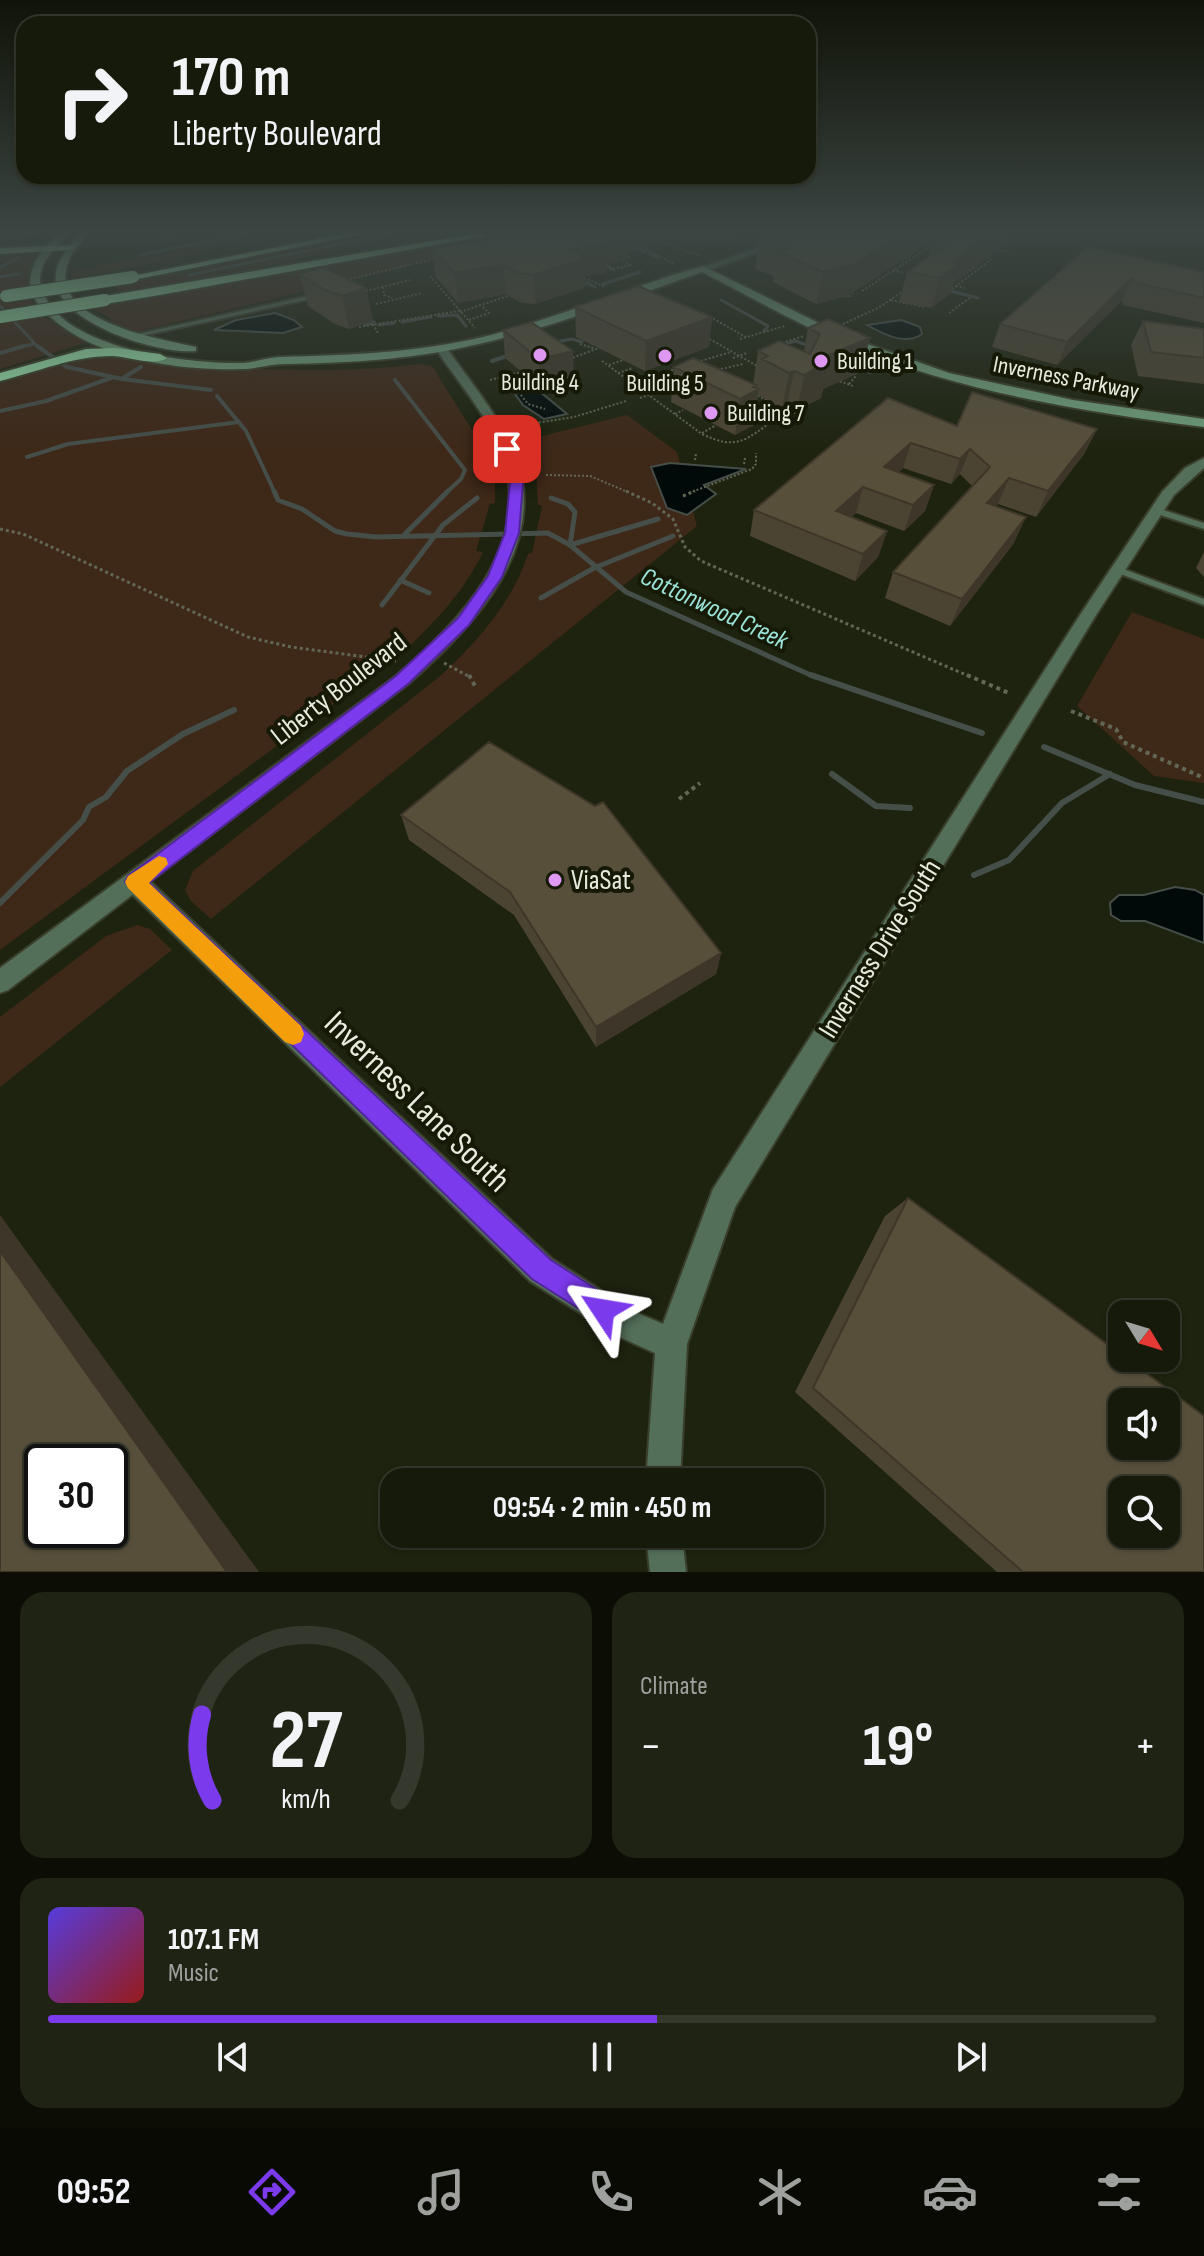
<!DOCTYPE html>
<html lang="en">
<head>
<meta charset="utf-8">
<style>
	:root { --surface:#161a0b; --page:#1f2314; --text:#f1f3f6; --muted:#9ea19d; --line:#35382c; --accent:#7c3aed }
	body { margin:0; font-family:"Sofia Sans Condensed",sans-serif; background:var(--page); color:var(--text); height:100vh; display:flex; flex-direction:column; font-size:30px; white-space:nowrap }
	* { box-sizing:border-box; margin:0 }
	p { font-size:26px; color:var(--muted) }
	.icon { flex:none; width:44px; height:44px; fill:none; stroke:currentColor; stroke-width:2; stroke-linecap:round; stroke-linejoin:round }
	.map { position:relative; height:1572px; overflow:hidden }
	.panel { display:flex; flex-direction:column; gap:20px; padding:20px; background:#0c0e06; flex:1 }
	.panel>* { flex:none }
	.guide { position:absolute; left:16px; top:16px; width:800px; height:168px; border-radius:24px; box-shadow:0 2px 6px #0004,0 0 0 2px var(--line); background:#161a0b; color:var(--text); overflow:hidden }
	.needle { width:52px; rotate:128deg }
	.fabs { position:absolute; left:1108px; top:1300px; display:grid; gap:16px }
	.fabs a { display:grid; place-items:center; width:72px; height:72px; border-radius:16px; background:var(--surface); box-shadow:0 2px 6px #0004,0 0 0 2px var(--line); font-size:40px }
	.speed { position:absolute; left:24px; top:1444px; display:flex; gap:16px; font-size:40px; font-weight:700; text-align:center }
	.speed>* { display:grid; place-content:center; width:104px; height:104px; border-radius:50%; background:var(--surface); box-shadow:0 2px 6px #0004,0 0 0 2px var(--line); line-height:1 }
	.speed .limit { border:4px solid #111; border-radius:12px; background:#fff; color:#111 }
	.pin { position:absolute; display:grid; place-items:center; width:68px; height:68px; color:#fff; margin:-34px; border-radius:16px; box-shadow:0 4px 12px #0006 }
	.me { position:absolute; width:88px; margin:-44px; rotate:303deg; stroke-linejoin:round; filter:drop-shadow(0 0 6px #0008) }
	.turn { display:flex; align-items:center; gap:28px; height:168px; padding:0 24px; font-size:36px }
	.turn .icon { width:104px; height:104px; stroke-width:2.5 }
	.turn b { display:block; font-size:56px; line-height:68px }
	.big { font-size:60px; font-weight:700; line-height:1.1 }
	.panel .widget { flex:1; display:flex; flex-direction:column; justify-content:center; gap:12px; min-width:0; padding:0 28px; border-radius:24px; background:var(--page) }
	.panel .dial { align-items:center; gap:0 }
	.dial svg { height:208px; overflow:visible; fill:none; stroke:var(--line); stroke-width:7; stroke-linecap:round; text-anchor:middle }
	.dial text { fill:var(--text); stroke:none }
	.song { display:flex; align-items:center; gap:24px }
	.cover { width:96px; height:96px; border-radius:12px; background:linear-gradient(135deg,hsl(250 70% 55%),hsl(0 70% 35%)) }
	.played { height:8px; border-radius:4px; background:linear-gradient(90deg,var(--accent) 55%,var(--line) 55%) }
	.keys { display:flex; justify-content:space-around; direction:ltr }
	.heat { display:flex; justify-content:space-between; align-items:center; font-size:44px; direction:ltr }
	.panel .tiles { flex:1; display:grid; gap:20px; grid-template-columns:1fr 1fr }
	.widget:last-child { grid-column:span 2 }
	.trip { position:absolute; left:380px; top:1468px; width:444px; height:80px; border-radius:24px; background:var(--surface); box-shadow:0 2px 6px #0004,0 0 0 2px var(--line); font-weight:700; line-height:80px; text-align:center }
	.menu { display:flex; height:128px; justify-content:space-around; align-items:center; background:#090a04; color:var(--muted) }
	.menu .icon { width:56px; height:56px }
	.menu .on { color:var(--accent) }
	.menu b { font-size:36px; color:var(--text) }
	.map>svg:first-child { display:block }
	.green { fill:#3e2818 }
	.water { fill:#000b09; stroke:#454e49; stroke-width:2 }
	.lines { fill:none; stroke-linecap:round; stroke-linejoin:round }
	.stream-far3 { stroke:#454e49; stroke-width:3 }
	.stream-far2 { stroke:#454e49; stroke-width:4 }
	.stream-far1 { stroke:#454e49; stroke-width:5 }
	.stream { stroke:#454e49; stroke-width:6 }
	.service-casing { stroke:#3a3f2c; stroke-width:4 }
	.minor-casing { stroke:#3a3f2c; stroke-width:4 }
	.tertiary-casing { stroke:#3a3f2c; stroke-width:4 }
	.secondary-casing { stroke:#3a3f2c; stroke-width:4 }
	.motorway-casing { stroke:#3a3f2c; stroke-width:4 }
	.path-far2 { stroke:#626755; stroke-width:2; stroke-dasharray:2 2; stroke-linecap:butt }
	.path-far1 { stroke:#626755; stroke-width:3; stroke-dasharray:3 3; stroke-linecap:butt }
	.path { stroke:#626755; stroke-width:4; stroke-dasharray:4 4; stroke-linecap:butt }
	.service { fill:#536e59; fill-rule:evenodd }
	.minor { fill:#536e59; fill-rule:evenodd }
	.tertiary { fill:#536e59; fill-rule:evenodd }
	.secondary { fill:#6e9b79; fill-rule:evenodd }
	.motorway { fill:#96dea8; fill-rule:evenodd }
	.motorway-bridge-casing { stroke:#3a3f2c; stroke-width:14; stroke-linecap:butt }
	.motorway-bridge { stroke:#96dea8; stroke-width:12 }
	.wall { fill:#4c4433 }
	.shaded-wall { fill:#3e3729 }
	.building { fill:#584f3b; stroke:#3e3729; stroke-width:2; fill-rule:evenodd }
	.route { fill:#7c3aed; stroke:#51269a; stroke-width:2 }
	.slow { fill:#f59e0b }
	.poi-dot { fill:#df98f2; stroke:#151906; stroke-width:3 }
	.labels { text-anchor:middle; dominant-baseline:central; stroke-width:8; stroke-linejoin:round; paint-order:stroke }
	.far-poi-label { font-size:24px; fill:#e7ebde; stroke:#151906; text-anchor:start }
	.far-street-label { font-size:24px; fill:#e7ebde; stroke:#151906 }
	.far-water-label { font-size:26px; font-style:italic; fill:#9be3d8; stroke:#151906 }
	.street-label { font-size:28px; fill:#e7ebde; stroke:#151906 }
	.poi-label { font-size:28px; fill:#e7ebde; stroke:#151906; text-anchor:start }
	.near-street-label { font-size:34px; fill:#e7ebde; stroke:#151906 }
</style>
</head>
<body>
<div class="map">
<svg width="1204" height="1572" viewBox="0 0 1204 1572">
	<rect width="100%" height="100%" fill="#1e230f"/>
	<!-- green -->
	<path class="green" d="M243,233H270L178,258L72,279L71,271L183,249L182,246L198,245Z
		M374,233H417L238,272L120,291L113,285Z
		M515,233H581L430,261L136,332L109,322L113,320L93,308Z
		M30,251L36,256C9,304 52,324 88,342L0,369V254Z
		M98,354C206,366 310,378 418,364L432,366L487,454L495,482V503L490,504L476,551L483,552C463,594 432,625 399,656L0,950V381Z
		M627,415L677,452L697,526L211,919L191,901L185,890L193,871L439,677C477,642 512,603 528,554L532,553L542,506L538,505L536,472L526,443L534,438Z
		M1132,612L1204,639V783L1154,776L1077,706Z
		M137,925L150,929L172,950L0,1087V1017L106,936Z"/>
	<!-- water -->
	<path class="water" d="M275,313L294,320L302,327L283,333L214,330L236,320Z
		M901,320L920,327L922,334C905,346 883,334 867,325Z
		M527,381L567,414L544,419L523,405L515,394L521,392L516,384Z
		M670,463L746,469L704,485L716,494L687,515L667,508L651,467Z
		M1175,887L1195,890L1204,895V943L1145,921H1121L1111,915L1110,903L1119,895H1144Z"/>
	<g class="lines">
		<!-- stream-far3 -->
		<path class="stream-far3" d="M717,233L737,240
			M0,239L35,234
			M633,246L645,252
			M649,253L658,258
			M140,255L248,233
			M601,263L614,270
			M0,268L17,258
			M189,275L393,233
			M0,277L19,274
			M581,280L595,287
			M603,284L640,272
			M947,290L978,298
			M721,300L768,326L764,331
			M0,306L39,348
			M438,316L457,315L466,326
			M402,322L431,317
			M365,325L374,322
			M379,325L394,323
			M555,342L572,339L582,342
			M781,345L796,341L812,347
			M17,348L33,344"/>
		<!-- stream-far2 -->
		<path class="stream-far2" d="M37,346L67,367L122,379L211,390
			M0,353L24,346
			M492,361L513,354
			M855,366L870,372
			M123,378L141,367
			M395,380L465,470L461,479L446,493
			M217,396L246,431L275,493
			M0,411L46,401L111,378
			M27,457L68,444L239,422"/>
		<!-- stream-far1 -->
		<path class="stream-far1" d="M274,491L278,500L302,509L335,531L347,534L376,537L548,533L570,545L626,592L815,677
			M551,498L568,504L575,512L570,545
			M405,534L448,491
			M570,545L658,519
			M400,580L429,593
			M541,598L594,568L673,536
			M382,605L443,525L477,498"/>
		<!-- stream -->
		<path class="stream" d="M811,675L982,733
			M1044,747L1135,785L1204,802
			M832,774L876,806L910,808
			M974,875L1009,860L1062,803L1110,774
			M0,903L83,820L89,807L106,797L127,771L183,734L234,710"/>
		<!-- service casing -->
		<g class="service-casing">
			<path id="service" d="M322,293L324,296L132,338L129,336Z
				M1157,508L1204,523V529L1154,513V509Z
				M1118,567L1204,599V605L1115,572V568Z"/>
		</g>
		<!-- minor casing -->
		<g class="minor-casing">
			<path id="minor" d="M1204,458V468L1174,495L1096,615L735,1207L687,1344L680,1482H646L655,1353L613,1334L530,1281L127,889L124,882L127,875L135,873L143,875L552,1259L635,1312L663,1324L713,1189L1080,615L1162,492L1185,468Z
				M646,1534H682L686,1572H650Z"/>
		</g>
		<!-- tertiary casing -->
		<g class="tertiary-casing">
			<path id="tertiary" d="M799,233H810L706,271L698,269Z
				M438,347H446C470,382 500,416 515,455C551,547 471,629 408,684L8,990L0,993V968L396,676C459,622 531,550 504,459C491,419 459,384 436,349Z"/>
		</g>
		<!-- secondary casing -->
		<g class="secondary-casing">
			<path id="secondary" d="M60,233H69C45,258 26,277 54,310C90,351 190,364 243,363C255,362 266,358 279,357C348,355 415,353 483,337C558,318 629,287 703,266L845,336L949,373L1073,400L1204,419V427C1086,412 966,393 855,348C802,327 753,298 702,272C630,297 558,326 483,343C417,359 351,363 284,364C269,364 256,369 242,369C176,371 83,358 39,305C18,279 39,250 60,233Z
				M80,233H88C83,241 74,249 70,258C40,320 160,339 196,347V351C160,355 62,324 56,283C53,263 69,247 80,233Z"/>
		</g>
		<!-- motorway casing -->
		<g class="motorway-casing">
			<path id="motorway" d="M348,233H368L133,280L127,277Z
				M480,233H502L154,296L105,304L99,300L105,296Z
				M74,245L75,247L70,250L0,254V248Z
				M115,348L160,354L167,358C154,367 127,356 111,356C73,356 37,372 0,381V373L86,349Z"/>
		</g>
		<!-- path-far2 -->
		<path class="path-far2" d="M175,233L160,237L176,240
			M726,233L731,234
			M652,238L700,256
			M640,245L674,264
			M995,249L1012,253
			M902,261L911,255
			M603,262L613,269L630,265L619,259
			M893,270L903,273
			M963,275L977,266
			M430,276L475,328
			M584,278L605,287
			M346,280L438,258
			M956,286L965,288
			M383,287L384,295L392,298
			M952,289L992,259L985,257
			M862,291L934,244
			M362,292L410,280
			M841,295L848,297L853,294
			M891,300L924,307
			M376,304L422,293
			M460,312L511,295
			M695,313L701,312L746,337
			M949,313L971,297
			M469,320L489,313L481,305
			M373,324L378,333
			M843,324L878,308L905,290
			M359,327L459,311
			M706,337L757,366
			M740,339L785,326
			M580,344L596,349
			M778,344L804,336
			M759,350L770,346
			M733,358L747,353
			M569,359L602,347
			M602,361L702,434C737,451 746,440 775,419
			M697,362L731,352
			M609,365L626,359
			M721,369L743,364
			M618,373L633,368
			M506,376L528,404L545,409
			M490,380L526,371
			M836,380L853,386
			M849,384L856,376
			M675,386H663L656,382L662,374L677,368
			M549,392L559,389
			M754,394L799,415
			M553,395L562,392
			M640,398L654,393L660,385
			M675,414L683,410
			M753,416L769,424
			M523,425L574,417L626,401
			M702,433L716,425
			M695,460L696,454
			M744,464L745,458
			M546,475L590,476L630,493
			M689,493L752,469L756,464V453"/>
		<!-- path-far1 -->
		<path class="path-far1" d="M626,491L652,503L673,519L685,547L701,561L971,677
			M683,496L695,491
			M0,529L23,534L248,637L291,647L396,661
			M444,663L470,677"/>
		<!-- path -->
		<path class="path" d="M469,675L475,686
			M967,675L1011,694
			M1071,711L1116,729L1123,742L1204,778
			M679,799L700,783"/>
		<!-- service -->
		<use href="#service" class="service"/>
		<!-- minor -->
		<use href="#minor" class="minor"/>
		<!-- tertiary -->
		<use href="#tertiary" class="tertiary"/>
		<!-- secondary -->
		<use href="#secondary" class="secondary"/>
		<!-- motorway -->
		<use href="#motorway" class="motorway"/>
		<!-- motorway-bridge casing -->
		<g class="motorway-bridge-casing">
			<path id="motorway-bridge" d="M6,296L133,277
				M0,317L105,300"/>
		</g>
		<!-- motorway-bridge -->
		<use href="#motorway-bridge" class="motorway-bridge"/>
	</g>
	<!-- wall -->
	<path class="wall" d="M498,233H726L723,242L655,239V242L630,252V258L607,264V270L606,271V273L586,276V285L584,286V288L535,304L522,303L506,294L458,303L436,277L432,248L485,240V234Z
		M773,233H1011L1008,242L954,282L951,293L931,308L899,302L907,272L928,257L933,240L847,296L816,304L773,282L774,276L755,269L760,238Z
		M1088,247L1204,272V323L1123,305L1122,300L1057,365L992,347L1000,324Z
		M299,274L366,288L373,321L349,329L333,323L308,306Z
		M575,307L712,317L709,347L645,371L576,337Z
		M1143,321L1204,329V384L1138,376L1131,345Z
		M808,328L870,338L861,372L823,389L821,398L797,410L787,406L782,408L758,395L754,425L735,435L671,402L674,367L753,384L758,351H804Z
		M503,330L574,378L540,387L505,358Z
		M888,398L957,426L1097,429L1084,454L1036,517L998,504L996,506L1014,543L950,626L885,598L893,572L972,486L960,474L951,484L903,468L899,472L934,485L925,511L904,531L856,513L851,517L887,531L878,557L855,581L750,536L754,510Z
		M1204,552V577L1196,568Z
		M595,806L721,953L716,974L596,1047L514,915L409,840L401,815Z
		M908,1198L1204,1572H997L795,1392L885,1216Z"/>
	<!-- shaded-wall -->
	<path class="shaded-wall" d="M619,233H656L655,242L630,252V258L607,264V270L606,271V273L586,276V285L584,286V288L535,304L533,275L570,250L601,237Z
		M905,233H945L847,296L816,304L823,272Z
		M991,233H1011L1008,242L954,282L951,293L931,308L940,278L951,262Z
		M503,265L506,294L458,303L455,273Z
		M1132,278L1122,300L1057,365L1067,342Z
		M366,288L373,321L349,329L342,296Z
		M712,317L709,347L645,371L646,341Z
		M870,338L861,372L823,389L821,398L797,410L804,375L819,359Z
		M573,351L574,378L540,387L539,359Z
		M794,371L787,406L782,408L789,373Z
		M756,385V391L759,389L754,425L735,435L740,399L753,387Z
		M1097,429L1084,454L1036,517L1048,491Z
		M911,443L903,468L877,493L884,467Z
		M970,449L960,474L951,484L960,459Z
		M1009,478L998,504L976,529L987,503Z
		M934,485L925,511L904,531L913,505Z
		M863,487L856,513L829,537L836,511Z
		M1026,517L1014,543L950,626L962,599Z
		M887,531L878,557L855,581L863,554Z
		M721,953L716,974L596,1047V1027Z
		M0,1215L259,1572H227L0,1251Z"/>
	<!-- building -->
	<path class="building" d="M498,233H619L601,237L607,242L604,243L606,244L570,250L586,256L582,258L584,259L533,275L520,273L503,265L455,273L432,248L490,239L485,234Z
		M773,233H905L854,264L823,272L777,251L788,248L760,238Z
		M939,233H991L951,262L960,264L940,278L907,272L947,244L933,241Z
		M1088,247L1204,272V298L1133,282L1132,278L1067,342L1000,324Z
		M323,267L366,288L342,296L325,290L299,274Z
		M638,286L712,317L646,341L575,307Z
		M828,319L870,338L819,359L828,362L804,375L794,371L789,373L762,359L768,356L758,351L779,341L810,354L820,334L808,328Z
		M1143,321L1204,329V358L1151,352Z
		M531,322L573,351L539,359L503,330Z
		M693,358L756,385L753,387L759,389L740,399L674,367Z
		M972,392L1097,429L1048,491L1009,478L987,503L1026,517L962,599L893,572L990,467L970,449L960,459L911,443L884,467L934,485L913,505L863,487L836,511L887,531L863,554L754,510L888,398L957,426Z
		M489,742L595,806L603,802L721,953L596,1027L510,892L401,815Z
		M908,1198L1122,1355V1358H1126L1204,1416V1572H1023L813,1388ZM1122,1402H1166V1446H1122ZM1122,1490H1166V1534H1122Z
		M0,1251L227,1572H0ZM42,1462H110V1530H42Z"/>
	<!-- sky -->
	<linearGradient id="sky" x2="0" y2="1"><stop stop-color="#101308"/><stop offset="0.51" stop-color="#3b4542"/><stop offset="1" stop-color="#3b4542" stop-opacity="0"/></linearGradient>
	<rect width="1204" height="453" fill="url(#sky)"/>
	<!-- route -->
	<path class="route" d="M507,446L513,449L523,483L519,533L502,577L469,625L408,684L149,883L551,1260L613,1300L617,1310L613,1320L603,1324L532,1279L125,882L128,876L396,676L458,618L488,576L505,533L510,483L501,449Z"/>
	<!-- slow -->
	<path class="slow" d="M159,856L166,858L168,864L149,883L301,1026L304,1034L301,1042L293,1045L285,1042L128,888L125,882L128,876Z"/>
	<!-- markers -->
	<g class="poi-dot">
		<circle cx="540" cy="355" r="8"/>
		<circle cx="665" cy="356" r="8"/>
		<circle cx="821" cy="361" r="8"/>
		<circle cx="711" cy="413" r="8"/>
		<circle cx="555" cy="880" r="8"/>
	</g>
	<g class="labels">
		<!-- far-poi labels -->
		<g class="far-poi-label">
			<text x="837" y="361">Building 1</text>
			<text x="540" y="382" text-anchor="middle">Building 4</text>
			<text x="665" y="383" text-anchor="middle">Building 5</text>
			<text x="727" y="413">Building 7</text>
		</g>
		<!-- far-street labels -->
		<g class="far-street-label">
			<text transform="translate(1066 378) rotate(11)">Inverness Parkway</text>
		</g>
		<!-- far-water labels -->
		<g class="far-water-label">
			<text transform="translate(714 609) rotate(25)">Cottonwood Creek</text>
		</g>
		<!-- street labels -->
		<g class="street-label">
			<text transform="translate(339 689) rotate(-38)">Liberty Boulevard</text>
			<text transform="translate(880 949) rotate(-58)">Inverness Drive South</text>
		</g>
		<!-- poi labels -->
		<g class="poi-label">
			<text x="571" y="880">ViaSat</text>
		</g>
		<!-- near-street labels -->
		<g class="near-street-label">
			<text transform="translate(417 1102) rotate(44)">Inverness Lane South</text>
		</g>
	</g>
</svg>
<div class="fabs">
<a><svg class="needle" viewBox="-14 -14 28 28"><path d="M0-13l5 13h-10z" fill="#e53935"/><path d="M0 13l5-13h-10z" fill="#9ea19d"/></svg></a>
<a><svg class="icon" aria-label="sound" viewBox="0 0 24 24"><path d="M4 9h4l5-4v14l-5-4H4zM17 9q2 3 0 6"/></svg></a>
<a><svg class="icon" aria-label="search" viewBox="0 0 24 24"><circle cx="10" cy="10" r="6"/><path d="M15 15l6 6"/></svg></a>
</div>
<div class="speed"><div class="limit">30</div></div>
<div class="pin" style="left:507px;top:449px;background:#d93025"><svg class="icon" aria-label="arrive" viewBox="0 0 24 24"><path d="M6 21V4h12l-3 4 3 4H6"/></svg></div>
<svg class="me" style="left:603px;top:1310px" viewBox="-20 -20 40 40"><path d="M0-17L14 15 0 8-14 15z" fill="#7c3aed" stroke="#fff" stroke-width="4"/></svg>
<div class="trip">09:54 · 2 min · 450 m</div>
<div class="guide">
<div class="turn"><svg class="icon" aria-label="right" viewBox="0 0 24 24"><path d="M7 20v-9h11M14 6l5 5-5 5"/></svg><div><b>170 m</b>Liberty Boulevard</div></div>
</div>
</div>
<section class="panel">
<div class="tiles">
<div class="widget dial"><svg viewBox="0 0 100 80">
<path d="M14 69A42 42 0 1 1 86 69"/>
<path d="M14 69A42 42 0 0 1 10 36" stroke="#7c3aed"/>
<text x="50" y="56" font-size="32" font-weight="700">27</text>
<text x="50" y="72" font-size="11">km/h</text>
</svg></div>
<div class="widget"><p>Climate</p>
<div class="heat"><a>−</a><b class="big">19°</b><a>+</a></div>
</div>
<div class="widget">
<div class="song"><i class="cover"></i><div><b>107.1 FM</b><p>Music</p></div></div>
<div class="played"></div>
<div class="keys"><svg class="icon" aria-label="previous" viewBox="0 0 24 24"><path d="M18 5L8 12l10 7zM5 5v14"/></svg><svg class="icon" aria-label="pause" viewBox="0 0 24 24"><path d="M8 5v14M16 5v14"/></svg><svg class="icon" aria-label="next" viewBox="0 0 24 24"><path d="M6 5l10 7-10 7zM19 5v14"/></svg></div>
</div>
</div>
</section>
<nav class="menu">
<b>09:52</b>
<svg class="icon on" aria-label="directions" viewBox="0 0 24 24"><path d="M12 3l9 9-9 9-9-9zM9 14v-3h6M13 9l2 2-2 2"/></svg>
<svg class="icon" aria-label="music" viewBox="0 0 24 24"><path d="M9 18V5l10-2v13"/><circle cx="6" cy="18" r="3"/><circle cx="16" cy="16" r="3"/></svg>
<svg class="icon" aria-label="phone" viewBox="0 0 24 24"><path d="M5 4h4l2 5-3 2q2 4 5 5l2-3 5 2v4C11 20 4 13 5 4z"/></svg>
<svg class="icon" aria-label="climate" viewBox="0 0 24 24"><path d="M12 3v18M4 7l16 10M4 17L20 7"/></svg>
<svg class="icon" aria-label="car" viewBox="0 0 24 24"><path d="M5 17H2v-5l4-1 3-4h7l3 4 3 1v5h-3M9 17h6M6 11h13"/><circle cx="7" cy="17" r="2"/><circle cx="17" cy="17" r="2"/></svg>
<svg class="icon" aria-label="filters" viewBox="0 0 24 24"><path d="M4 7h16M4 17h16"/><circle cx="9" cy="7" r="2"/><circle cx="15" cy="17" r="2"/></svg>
</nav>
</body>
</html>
